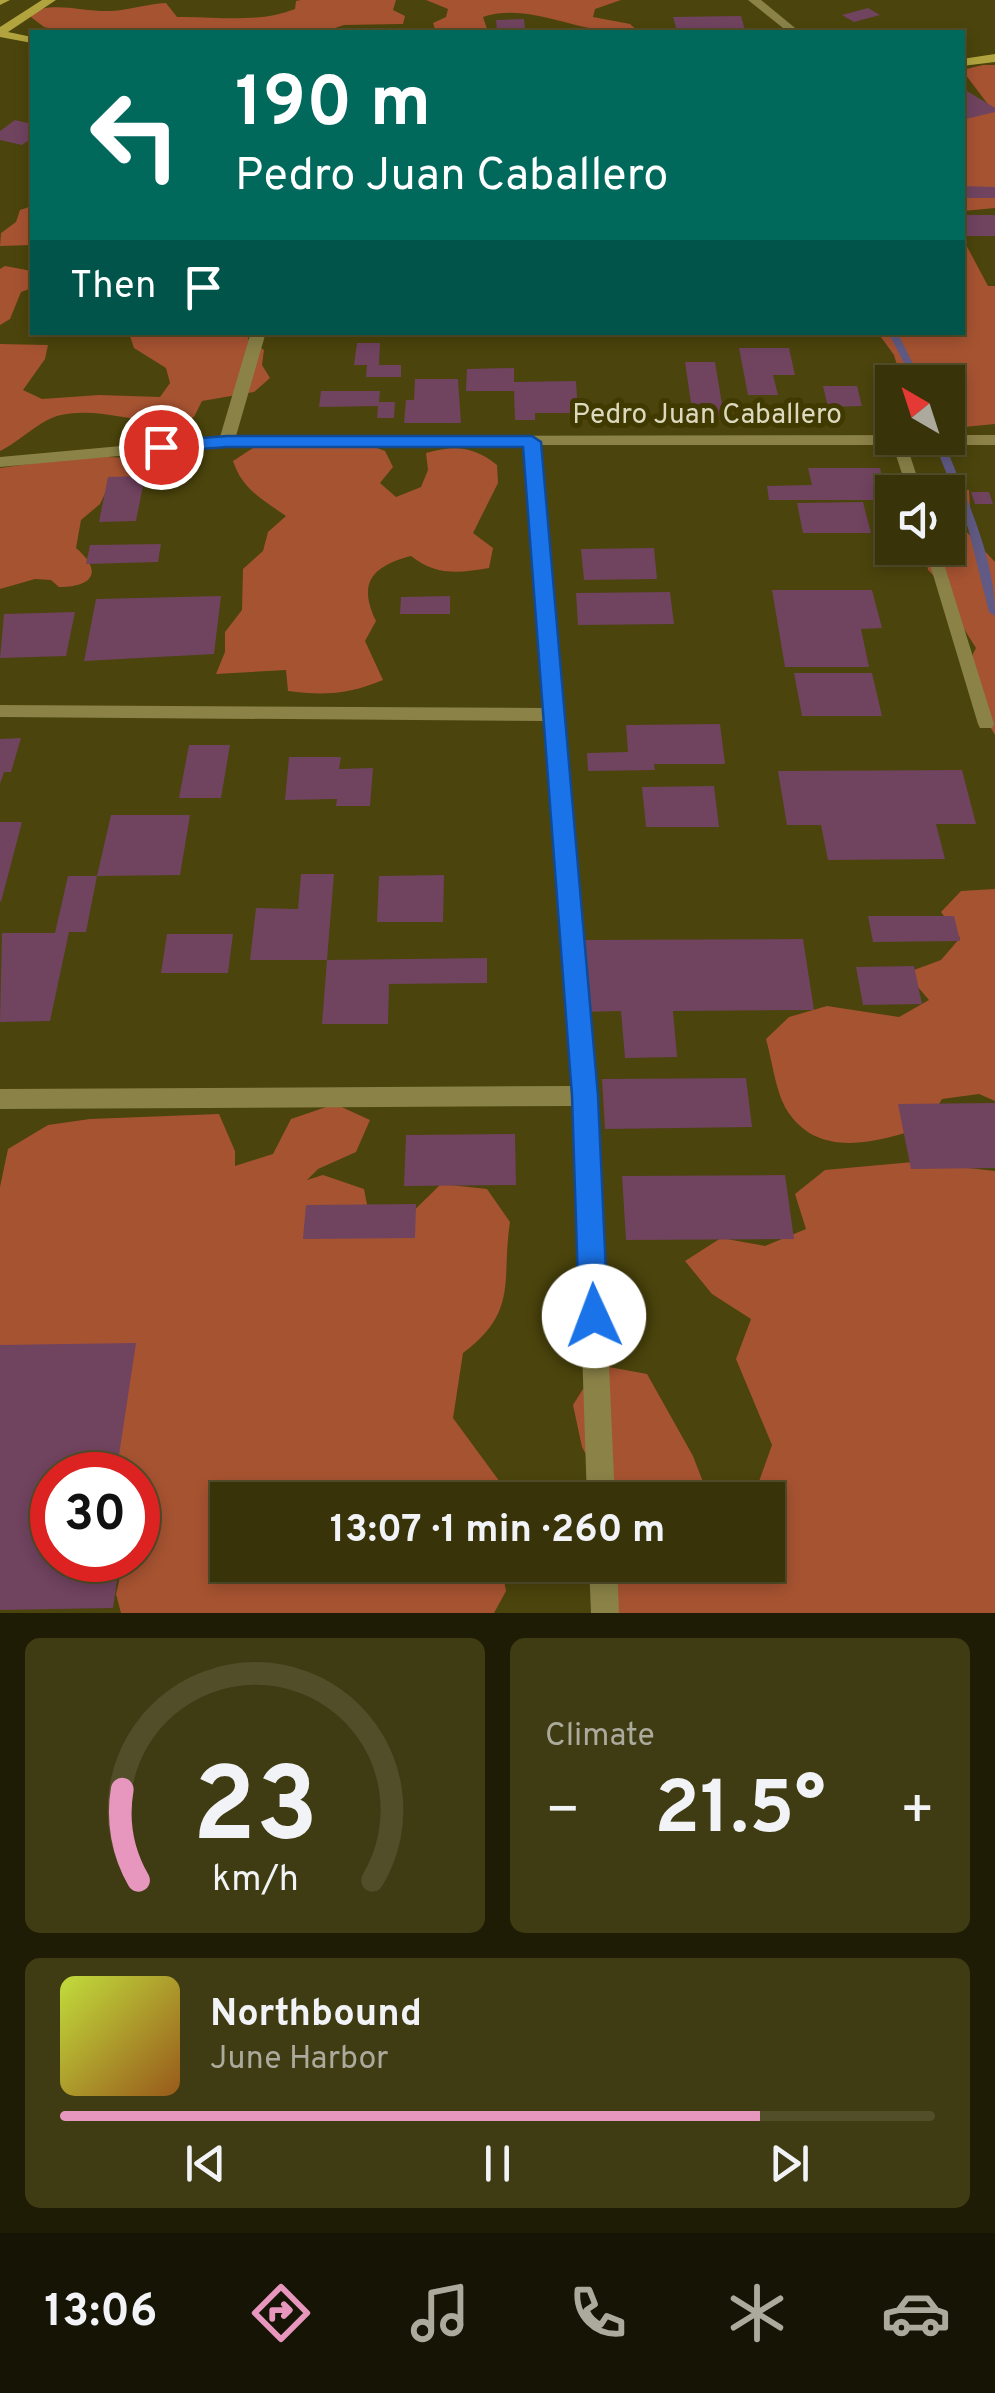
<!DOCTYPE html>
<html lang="en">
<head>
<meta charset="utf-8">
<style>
	:root { --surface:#383309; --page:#3f3b12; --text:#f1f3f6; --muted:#abaa9c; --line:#524e2a; --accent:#e797bd }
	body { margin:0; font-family:Overpass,sans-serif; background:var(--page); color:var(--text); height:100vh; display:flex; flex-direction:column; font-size:38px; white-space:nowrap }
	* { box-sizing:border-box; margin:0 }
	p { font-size:32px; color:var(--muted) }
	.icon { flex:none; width:55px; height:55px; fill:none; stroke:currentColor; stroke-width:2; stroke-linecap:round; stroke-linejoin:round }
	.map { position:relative; height:1613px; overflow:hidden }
	.sheet { display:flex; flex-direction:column; gap:25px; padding:25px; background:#1f1c05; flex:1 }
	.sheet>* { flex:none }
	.banner { position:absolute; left:30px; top:30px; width:935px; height:305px; border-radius:0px; box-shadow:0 5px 15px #0003,0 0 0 2px var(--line); background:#00695c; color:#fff; overflow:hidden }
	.needle { width:65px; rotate:321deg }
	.buttons { position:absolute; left:875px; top:365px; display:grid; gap:20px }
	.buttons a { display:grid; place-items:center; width:90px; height:90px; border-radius:0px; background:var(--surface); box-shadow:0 5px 15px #0003,0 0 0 2px var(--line); font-size:50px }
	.speed { position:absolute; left:30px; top:1452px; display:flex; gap:20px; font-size:50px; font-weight:700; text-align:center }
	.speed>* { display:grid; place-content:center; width:130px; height:130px; border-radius:50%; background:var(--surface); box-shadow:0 5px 15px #0003,0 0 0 2px var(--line); line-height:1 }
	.speed .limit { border:15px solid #d22; background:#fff; color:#111 }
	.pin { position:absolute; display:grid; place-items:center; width:85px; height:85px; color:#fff; margin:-42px; border:5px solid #fff; border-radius:50%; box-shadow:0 2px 10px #0007 }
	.me { position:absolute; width:110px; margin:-55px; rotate:358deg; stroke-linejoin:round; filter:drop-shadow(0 0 8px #0008) }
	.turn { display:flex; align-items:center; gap:35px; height:210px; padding:0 40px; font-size:45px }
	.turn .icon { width:130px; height:130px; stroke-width:2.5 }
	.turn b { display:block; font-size:70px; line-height:85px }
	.then { display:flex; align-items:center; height:95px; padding:0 40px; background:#0003; gap:20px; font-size:38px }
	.big { font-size:75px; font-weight:700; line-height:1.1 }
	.sheet .card { flex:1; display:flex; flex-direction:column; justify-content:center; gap:15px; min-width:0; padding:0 35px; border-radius:15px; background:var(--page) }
	.sheet .dial { align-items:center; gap:0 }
	.dial svg { height:260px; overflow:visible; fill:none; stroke:var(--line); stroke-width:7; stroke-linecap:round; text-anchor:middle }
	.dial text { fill:var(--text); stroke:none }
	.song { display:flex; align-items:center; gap:30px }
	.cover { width:120px; height:120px; border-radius:15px; background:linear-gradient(135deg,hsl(70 70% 55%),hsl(30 70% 35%)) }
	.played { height:10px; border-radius:5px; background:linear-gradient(90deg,var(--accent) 80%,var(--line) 80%) }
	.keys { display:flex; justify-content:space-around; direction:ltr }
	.heat { display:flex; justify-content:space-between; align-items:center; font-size:55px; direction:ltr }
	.sheet .tiles { flex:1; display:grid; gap:25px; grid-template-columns:1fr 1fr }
	.card:last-child { grid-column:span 2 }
	.trip { position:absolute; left:210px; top:1482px; width:575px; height:100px; border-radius:0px; background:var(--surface); box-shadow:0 5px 15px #0003,0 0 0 2px var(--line); font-weight:700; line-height:100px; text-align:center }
	.dock { display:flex; height:160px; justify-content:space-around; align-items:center; background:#161404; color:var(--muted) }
	.dock .icon { width:70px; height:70px }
	.dock .active { color:var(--accent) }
	.dock b { font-size:45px; color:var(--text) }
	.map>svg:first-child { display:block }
	.forest { fill:#a65331 }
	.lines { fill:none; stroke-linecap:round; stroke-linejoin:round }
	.stream { fill:#605a84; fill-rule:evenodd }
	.building { fill:#70435f }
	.lane { fill:#8a8247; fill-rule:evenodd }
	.street { fill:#8a8247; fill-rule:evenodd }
	.secondary { fill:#b1a43e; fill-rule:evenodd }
	.route { fill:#1a73e8; stroke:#114b97; stroke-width:2.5 }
	.labels { text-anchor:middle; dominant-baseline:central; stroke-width:10; stroke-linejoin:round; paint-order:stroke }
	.far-street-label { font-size:28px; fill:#dcd9be; stroke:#413a00 }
</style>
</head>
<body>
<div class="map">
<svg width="995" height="1613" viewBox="0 0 995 1613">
	<rect width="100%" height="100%" fill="#4b440c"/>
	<!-- forest -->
	<path class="forest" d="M301,0H396L393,10L405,16L403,24L344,25L323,32L266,29L65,32L44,27L27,14C53,0 81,12 111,11C129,10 147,4 166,3L177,17C216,16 258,24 295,9L296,1Z
		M426,0H621L595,9L593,17L630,24L638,31C590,40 531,0 483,17L488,32H436L433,23L446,17L448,9Z
		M983,65H995V208L963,211V120L990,107L962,70Z
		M32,206V245L0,246L1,233L16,222L20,210Z
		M963,239L988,286H995V424L964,427L948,424V382H902L894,355L878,333L962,332Z
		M5,266L32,271V288L21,292L10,319L0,325V269Z
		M129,333H250L248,339L264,350L262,365L270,378L254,392L202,401L194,417C146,431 106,405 61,415C39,420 21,441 0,451V344L48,345L45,359L23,390L42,399L99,395L160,397L170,383L166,368L134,348Z
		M306,439L361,442L385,451L393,467L380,483L396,497L421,487L428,470L426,453C455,445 473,446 497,465L498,483L473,533L493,548L489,568C459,573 436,576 411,556C373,566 357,582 376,621L365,641L383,680C350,694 324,696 288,691L286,670L216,674L225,652V632L242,610L243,569L263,551L268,532L286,516C263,500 242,489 233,461L253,448Z
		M87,456L130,458L145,471L136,479L109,485L100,504L81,520L76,548C103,571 94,587 59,587L51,580L35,579L0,589V468Z
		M937,488L969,490L970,508L961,526L995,562V735C977,703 957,683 976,648L951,608L946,588L928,570L925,548H948V492H929Z
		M995,889V1101L979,1094L942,1099L925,1127C877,1142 816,1161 785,1107C775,1088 772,1060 766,1039L789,1017L827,1006L899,1017L929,1000L906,973L941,960L960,938L941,912L961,891Z
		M335,1104L370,1120L356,1152L318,1169L307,1180L323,1175L364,1189L371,1225L387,1237L441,1184L487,1189L510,1222C501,1281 519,1311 463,1353L453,1418L508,1493L509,1500H228V1565H501L506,1591L494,1613H121L116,1594L124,1560H138V1475H112L0,1382V1187L8,1149L48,1125L90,1119L219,1114L235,1151V1166L273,1154L291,1119Z
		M913,1162L995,1171V1613H614L602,1565H768V1500H723L757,1487L772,1445L736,1359L751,1319L712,1294L685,1261L721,1238L765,1246L806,1229L795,1194L825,1170Z
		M598,1365L647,1374L693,1456L710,1500H606V1492L582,1447L573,1405Z"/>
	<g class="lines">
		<!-- stream -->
		<path class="stream" d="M888,332H897L922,382H914Z
			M941,444L946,447C967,501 995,557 995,616L989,612L968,528L936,447Z"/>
	</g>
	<!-- building -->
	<path class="building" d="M868,8L880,15L854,22L842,15Z
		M741,16L745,30L677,31L673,17Z
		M524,19L525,29L497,30L496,20Z
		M962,88L995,108V112L962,120Z
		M15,120L32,124V138L22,145L0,140V131Z
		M962,186L995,187V198H962Z
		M962,215H995V236H962Z
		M357,343H380L379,365H401V377H366L367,365H354Z
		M739,348H789L795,375H773L778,395H748Z
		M685,362H715L724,416L693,417Z
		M514,368V382L576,381L578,413H535V420H515L514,391H466L467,369Z
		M415,379H458L461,423H404L406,400H414Z
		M823,386H857L862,406L828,407Z
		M321,391H380L379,402H395L394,418H377L378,406L319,407Z
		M808,468H880L888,500H769L767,486L812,485Z
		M145,476L136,521L99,522L108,477Z
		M971,492H989L993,504H975Z
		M863,502L871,533H803L797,503Z
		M161,544L158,562L86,564L90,545Z
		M654,548L657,579L584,580L581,549Z
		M772,590H872L882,628L861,629L869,667H785Z
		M670,592L674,624L578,625L576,593Z
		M221,596L214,654L84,661L96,599Z
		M450,596V614H400L401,597Z
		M75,612L66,656L0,658L4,614Z
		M794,673H872L882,716H802Z
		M720,724L725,764H654L655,770L588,771L587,753L628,752L626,725Z
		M21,738L11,772H4L0,784V739Z
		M189,745H230L221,798H179Z
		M289,757H341L339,769L373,768L370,806H336L337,799L285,800Z
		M962,770L976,824H936L945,859L828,860L821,825H787L778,771Z
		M714,786L719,827H646L642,787Z
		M111,815H190L180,875L97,876Z
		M0,822H22L1,902L0,901Z
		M301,874H334L327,960H250L256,908L298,909Z
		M444,875L443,922H377L379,876Z
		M68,876H97L86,932H69L50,1021L0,1022L2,933H55Z
		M868,916H954L960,941L873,942Z
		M167,934H233L228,973H161Z
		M803,939L814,1010L673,1011L677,1057L625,1058L621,1011L578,1012L575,940Z
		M487,958V983L389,984L388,1024H322L327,960Z
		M914,966L922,1004L863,1005L856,967Z
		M746,1078L752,1127L605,1129L602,1079Z
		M995,1103V1168L911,1169L898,1104Z
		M515,1134L516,1185L404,1186L406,1135Z
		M785,1175L794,1239L626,1240L622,1176Z
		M416,1204L415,1238L303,1239L306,1205Z
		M136,1343L116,1475H52V1560H120L113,1608L0,1610V1345Z"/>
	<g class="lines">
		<!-- lane -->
		<path class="lane" d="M893,438L905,440L922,492H908L891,440Z
			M925,548H939L994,724L992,728H980L978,724Z"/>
		<!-- street -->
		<path class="street" d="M748,0H761L800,32H788Z
			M251,332H266L236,436L995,435V445H539L597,1096L615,1500H587L574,1106L0,1109V1089L573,1086L545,721L0,717V705L544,708L523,445L227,446L0,467V457L220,437Z
			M589,1565H617L619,1613H591Z"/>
		<!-- secondary -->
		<path class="secondary" d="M0,0H10L0,5Z
			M42,0H56L8,32L32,37V43L0,37V27Z
			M995,54V62L962,66V59Z"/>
	</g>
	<!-- route -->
	<path class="route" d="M227,436H532L541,442L598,1096L608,1316L604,1326L594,1330L583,1326L579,1316L572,1096L523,447H227L161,452L152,447L161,441Z"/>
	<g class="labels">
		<!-- far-street labels -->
		<g class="far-street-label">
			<text x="707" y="416">Pedro Juan Caballero</text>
		</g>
	</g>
</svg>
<div class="buttons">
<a><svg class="needle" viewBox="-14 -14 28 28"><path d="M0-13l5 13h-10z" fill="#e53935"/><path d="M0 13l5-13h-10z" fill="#abaa9c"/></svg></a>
<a><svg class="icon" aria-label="sound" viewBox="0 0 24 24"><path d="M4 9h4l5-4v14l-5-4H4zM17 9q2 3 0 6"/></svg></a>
</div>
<div class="speed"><div class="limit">30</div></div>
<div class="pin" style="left:161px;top:447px;background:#d93025"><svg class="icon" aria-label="arrive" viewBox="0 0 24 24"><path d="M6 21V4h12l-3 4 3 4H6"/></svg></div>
<svg class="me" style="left:594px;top:1316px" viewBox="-20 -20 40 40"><circle r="19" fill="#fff"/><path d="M0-13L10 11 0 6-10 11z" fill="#1a73e8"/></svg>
<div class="trip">13:07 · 1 min · 260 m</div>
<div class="banner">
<div class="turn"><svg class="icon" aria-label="left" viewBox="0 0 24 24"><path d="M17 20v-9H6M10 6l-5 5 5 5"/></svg><div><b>190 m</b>Pedro Juan Caballero</div></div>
<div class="then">Then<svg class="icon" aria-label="arrive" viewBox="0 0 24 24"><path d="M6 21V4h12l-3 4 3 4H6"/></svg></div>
</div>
</div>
<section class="sheet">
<div class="tiles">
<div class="card dial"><svg viewBox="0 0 100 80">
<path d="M14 69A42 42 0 1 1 86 69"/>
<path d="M14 69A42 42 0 0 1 9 41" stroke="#e797bd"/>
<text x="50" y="56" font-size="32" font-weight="700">23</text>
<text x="50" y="72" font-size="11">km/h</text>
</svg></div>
<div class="card"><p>Climate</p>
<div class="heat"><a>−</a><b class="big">21.5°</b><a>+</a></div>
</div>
<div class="card">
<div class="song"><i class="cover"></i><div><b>Northbound</b><p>June Harbor</p></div></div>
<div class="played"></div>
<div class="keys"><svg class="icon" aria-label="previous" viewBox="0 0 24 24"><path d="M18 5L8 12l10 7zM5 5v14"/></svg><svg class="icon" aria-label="pause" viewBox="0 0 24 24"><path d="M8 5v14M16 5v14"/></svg><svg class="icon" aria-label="next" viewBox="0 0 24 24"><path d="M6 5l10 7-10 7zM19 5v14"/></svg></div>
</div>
</div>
</section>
<nav class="dock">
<b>13:06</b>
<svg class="icon active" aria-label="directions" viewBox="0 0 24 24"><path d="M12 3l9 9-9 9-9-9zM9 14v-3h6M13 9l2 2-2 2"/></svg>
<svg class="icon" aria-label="music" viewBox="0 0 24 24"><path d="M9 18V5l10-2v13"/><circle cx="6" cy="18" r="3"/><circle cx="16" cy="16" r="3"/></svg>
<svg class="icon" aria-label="phone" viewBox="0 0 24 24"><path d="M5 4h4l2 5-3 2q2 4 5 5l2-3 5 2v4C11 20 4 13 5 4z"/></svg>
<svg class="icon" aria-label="climate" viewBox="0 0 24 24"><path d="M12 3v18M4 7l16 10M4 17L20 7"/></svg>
<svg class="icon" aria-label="car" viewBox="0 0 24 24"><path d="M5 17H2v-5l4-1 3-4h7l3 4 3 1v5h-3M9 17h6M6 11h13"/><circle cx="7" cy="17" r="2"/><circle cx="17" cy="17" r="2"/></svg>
</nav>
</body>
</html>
